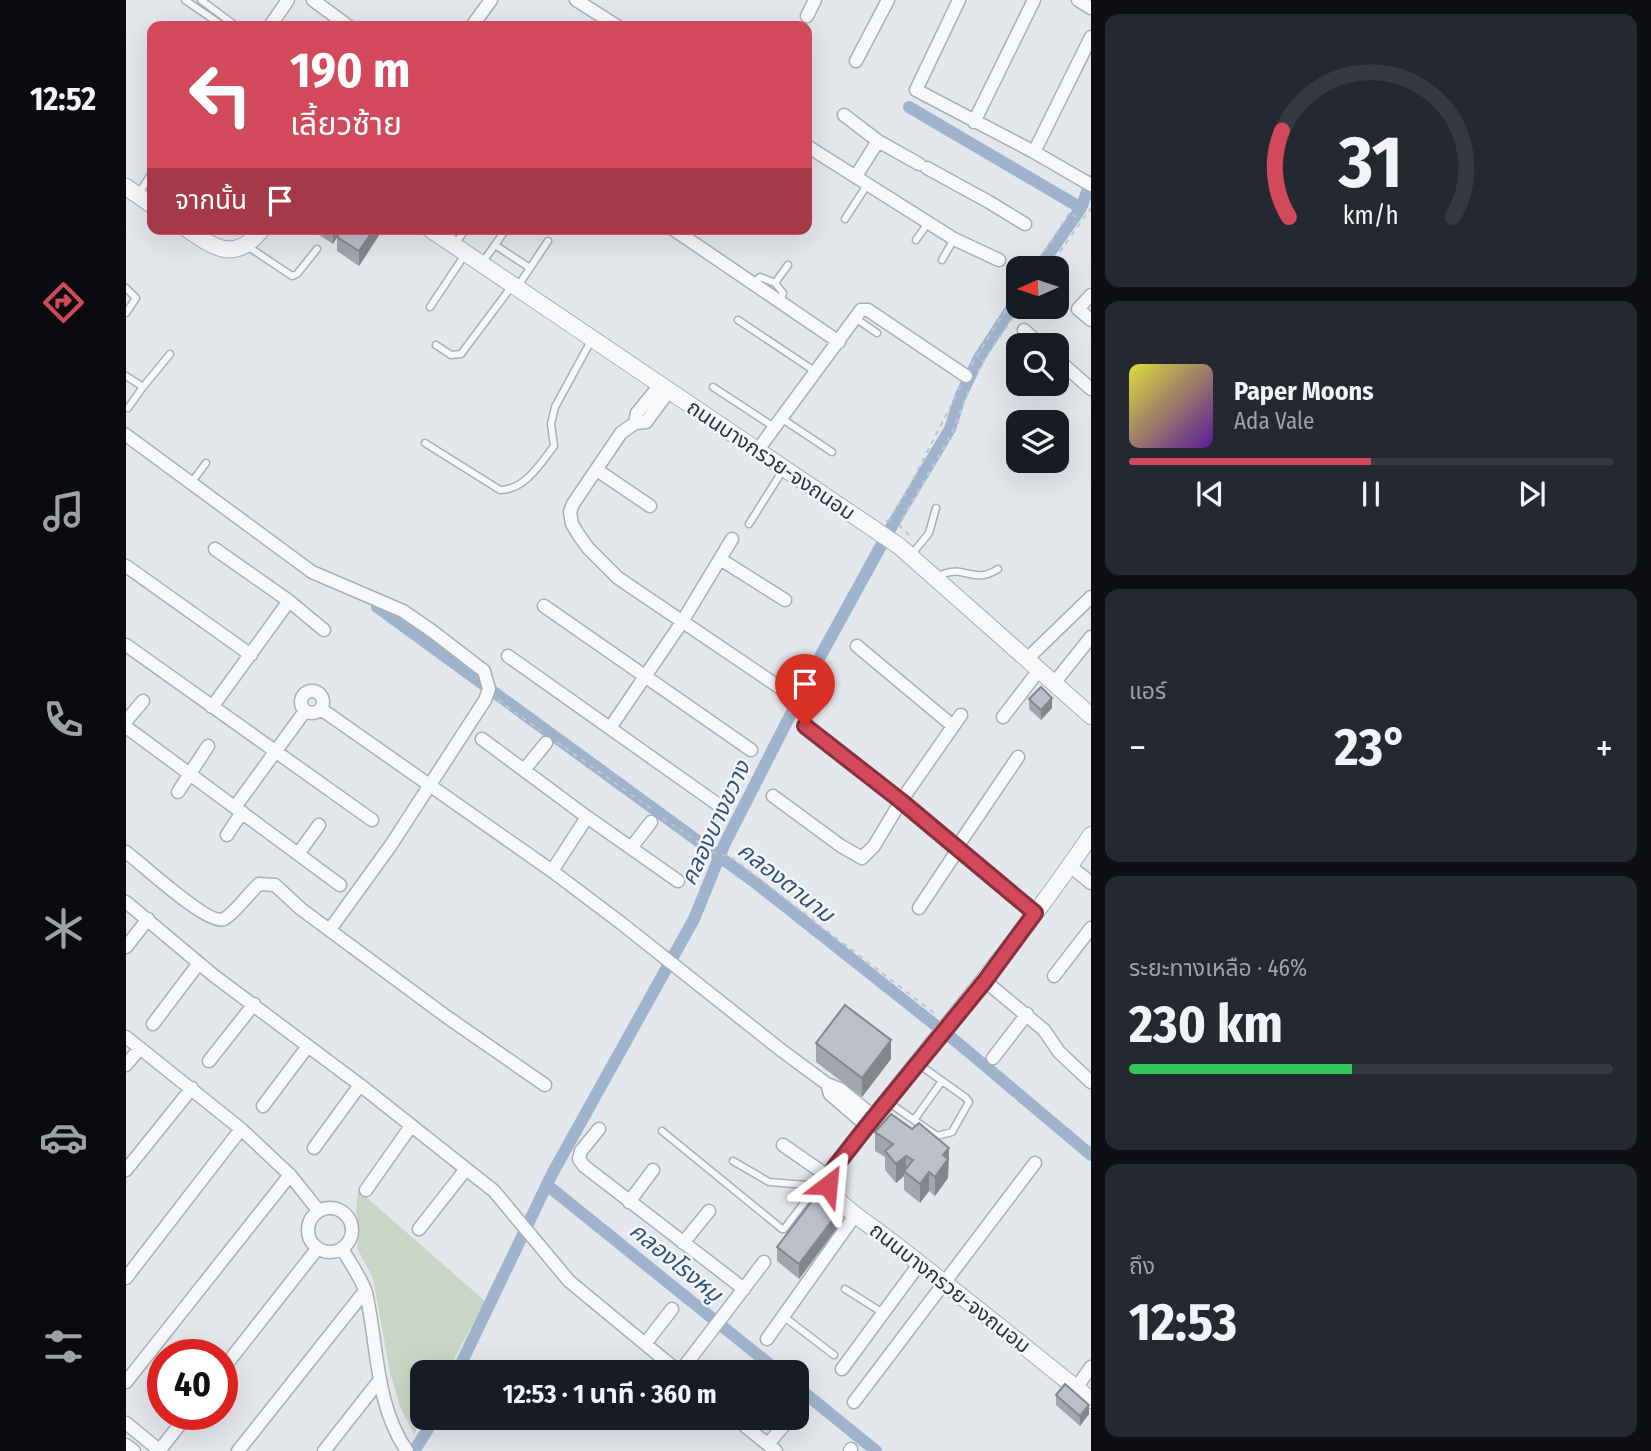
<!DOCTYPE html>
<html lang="th">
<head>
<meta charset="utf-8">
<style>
	:root { --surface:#171b24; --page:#242831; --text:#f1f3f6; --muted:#9ea1a6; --line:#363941; --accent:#d1495b }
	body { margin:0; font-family:"Fira Sans Condensed","Noto Sans Thai",sans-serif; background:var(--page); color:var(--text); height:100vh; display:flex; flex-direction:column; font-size:26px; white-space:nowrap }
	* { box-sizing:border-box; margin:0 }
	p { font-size:23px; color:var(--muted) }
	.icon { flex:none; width:38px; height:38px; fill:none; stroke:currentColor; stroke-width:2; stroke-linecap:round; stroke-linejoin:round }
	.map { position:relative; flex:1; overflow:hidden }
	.panel { display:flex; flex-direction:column; gap:14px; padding:14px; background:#0d0f14; width:560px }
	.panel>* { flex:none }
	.hud { position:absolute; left:21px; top:21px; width:665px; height:214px; border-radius:14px; box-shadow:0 7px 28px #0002; background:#d1495b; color:#fff; overflow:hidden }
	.needle { width:46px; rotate:267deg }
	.controls { position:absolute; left:880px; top:256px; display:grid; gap:14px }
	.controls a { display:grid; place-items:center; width:63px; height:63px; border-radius:14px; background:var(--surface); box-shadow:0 7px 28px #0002; font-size:35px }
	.speed { position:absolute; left:21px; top:1339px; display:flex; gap:14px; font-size:35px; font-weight:700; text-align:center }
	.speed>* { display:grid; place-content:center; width:91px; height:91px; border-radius:50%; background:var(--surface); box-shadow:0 7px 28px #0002; line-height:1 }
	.speed .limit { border:10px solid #d22; background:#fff; color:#111 }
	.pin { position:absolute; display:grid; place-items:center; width:60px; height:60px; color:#fff; margin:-72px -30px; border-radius:50% 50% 50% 0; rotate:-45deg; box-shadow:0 0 7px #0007 }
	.pin .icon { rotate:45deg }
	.me { position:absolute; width:77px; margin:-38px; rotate:29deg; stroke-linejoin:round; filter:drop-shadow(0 0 5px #0008) }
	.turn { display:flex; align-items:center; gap:24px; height:147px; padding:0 28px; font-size:32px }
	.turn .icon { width:91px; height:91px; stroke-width:2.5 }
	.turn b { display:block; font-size:49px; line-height:60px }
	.then { display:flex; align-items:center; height:66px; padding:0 28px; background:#0003; gap:14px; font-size:26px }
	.big { font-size:52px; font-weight:700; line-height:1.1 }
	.panel .card { flex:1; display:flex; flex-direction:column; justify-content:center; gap:10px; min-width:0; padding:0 24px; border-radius:14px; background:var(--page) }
	.panel .dial { align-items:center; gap:0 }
	.dial svg { height:182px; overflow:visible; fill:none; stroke:var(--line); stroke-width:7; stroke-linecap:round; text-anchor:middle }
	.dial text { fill:var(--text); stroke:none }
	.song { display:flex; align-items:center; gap:21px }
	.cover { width:84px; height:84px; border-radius:10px; background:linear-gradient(135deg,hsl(60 70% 55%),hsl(270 70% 35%)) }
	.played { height:7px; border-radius:4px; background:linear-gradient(90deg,var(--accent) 50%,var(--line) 50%) }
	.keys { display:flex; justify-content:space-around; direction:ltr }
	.heat { display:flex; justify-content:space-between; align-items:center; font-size:38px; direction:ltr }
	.charge { height:10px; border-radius:5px; background:linear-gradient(90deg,#34c759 46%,var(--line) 0) }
	.trip { position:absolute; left:284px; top:1360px; width:399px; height:70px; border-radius:14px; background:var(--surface); box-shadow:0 7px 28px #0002; font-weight:700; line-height:70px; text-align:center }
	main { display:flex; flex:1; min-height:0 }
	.tab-bar { display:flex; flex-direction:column; width:126px; justify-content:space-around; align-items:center; background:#090b0e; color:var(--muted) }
	.tab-bar .icon { width:49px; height:49px }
	.tab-bar .current { color:var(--accent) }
	.tab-bar b { font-size:32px; color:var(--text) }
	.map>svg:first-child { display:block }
	.green { fill:#c9d6c5 }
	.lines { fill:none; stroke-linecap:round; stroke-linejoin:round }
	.canal { stroke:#9fb4cc; stroke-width:12 }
	.service-casing { stroke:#a9aeb7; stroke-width:9 }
	.minor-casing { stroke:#a9aeb7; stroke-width:15 }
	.tertiary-casing { stroke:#a9aeb7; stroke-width:18 }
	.path { stroke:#c2c5cb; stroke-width:2; stroke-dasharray:5 5; stroke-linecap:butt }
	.service { stroke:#f7f8fa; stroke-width:6 }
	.minor { stroke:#f7f8fa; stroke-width:12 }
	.tertiary { stroke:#f7f8fa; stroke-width:16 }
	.wall { fill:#a1a5ae }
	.shaded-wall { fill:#83868d }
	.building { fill:#bbc0ca; stroke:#83868d; stroke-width:2 }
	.route-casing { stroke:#882f3b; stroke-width:18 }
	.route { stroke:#d1495b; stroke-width:12 }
	.labels { text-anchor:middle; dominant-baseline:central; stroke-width:5; stroke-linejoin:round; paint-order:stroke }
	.street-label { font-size:21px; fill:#2b3445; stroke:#f4f6f9 }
	.water-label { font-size:23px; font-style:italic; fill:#34527a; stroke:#f4f6f9 }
</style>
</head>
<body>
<main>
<nav class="tab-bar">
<b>12:52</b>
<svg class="icon current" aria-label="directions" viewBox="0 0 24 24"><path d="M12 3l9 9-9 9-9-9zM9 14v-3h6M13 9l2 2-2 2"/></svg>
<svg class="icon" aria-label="music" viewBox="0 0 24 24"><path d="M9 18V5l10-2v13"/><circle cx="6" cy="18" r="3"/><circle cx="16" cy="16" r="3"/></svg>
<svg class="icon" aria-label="phone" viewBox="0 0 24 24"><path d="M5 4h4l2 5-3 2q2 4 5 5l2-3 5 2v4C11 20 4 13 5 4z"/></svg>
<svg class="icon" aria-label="climate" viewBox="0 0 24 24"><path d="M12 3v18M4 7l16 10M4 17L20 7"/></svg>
<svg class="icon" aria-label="car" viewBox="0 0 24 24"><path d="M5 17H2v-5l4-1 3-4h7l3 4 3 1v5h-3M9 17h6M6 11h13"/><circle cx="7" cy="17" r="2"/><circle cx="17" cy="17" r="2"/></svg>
<svg class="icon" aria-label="filters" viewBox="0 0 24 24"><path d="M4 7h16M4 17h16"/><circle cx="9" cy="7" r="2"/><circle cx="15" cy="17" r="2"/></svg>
</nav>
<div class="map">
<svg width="965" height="1451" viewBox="0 0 965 1451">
	<rect width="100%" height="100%" fill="#e4e7ec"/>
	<!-- green -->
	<path class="green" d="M232,1190L359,1301L321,1372H296L297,1418L288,1434L275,1409L264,1373L247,1278L231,1248L233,1232L230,1211Z"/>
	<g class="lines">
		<!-- canal -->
		<path class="canal" d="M783,107L955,208
			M913,268L955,208L965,181
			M251,607L631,884L832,1043L965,1155
			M421,1185L653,1372
			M331,1372L426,1174L568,919L599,843L695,655L767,524L824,429L834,397L853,358L892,298
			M670,1386L750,1451
			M288,1451L309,1418"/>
		<!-- service casing -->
		<g class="service-casing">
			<path id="service" d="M59,0L97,26
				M75,0L110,26
				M13,193L26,173
				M719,219L741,185
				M380,229L369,245L404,268
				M790,240L802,223
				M329,244L340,229
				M121,246L166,276L171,274L191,249
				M816,260L828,239
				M356,263L369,245
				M649,283L662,265
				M628,284L634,277L649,283L657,293L654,302
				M392,286L422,241
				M0,288L10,298L0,313
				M304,307L340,253
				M729,318L751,333
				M612,320L690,372
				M310,345L325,355L335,354L386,286
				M0,376L17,387L2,408
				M17,387L44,354
				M587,387L648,427
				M655,418L706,452
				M299,443L374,490C399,490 415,463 428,446L425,424L429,407L466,339
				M65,483L80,463
				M623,524L657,470
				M786,554L803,533L810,508
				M811,576C818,574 826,570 834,572C850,575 856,579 872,569
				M762,1102L811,1136L826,1132L843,1102L840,1098L791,1063
				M788,1120L816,1081
				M536,1131L656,1229H658L691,1186
				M607,1161L643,1182L693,1186
				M719,1289L757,1313
				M657,1316L708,1355"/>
		</g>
		<!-- minor casing -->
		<g class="minor-casing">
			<path id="minor" d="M187,0L222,26
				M450,0L491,26
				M833,0L790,90L908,152L965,185
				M952,0L965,8
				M681,16L689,0
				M144,26L162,0
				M346,26L365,0
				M730,61L762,0
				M718,115L752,141L730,176
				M848,122L908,0
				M752,141L793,164
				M681,146L828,239L873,260
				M908,152L965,37
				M801,168L863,202L899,224
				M547,229L713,342
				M965,295L952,309L965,320
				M898,330L914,345
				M931,359L965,389
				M543,391L520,422L509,423L495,433L447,504L444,512L446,524L452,534L462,548L492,578L659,691
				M509,423L511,413L534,385
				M0,435L186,572L277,611L306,631L358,671L363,689L359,700L265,845L205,928
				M631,451L735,310H742L840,376
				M471,470L524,506
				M89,549L163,601L198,630
				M594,559L659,600
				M0,566L125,655
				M418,606L625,750
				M0,645L246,820
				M731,646L827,726
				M382,656L594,806
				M901,659L965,597
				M929,682L965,637
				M175 702a11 11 0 1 1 22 0a11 11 0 1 1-22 0Z
				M86,707L163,601
				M195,709L426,871L495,923L655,1050L701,1084L714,1089L748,1117
				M877,717L913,670
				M0,721L17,701
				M679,726L775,801L909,913
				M0,727L214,885
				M484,728L556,622L606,539
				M356,739L461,817L552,881
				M398,770L420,743
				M52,792L82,746
				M647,796L715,846L736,858L748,846L775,801L835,715
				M109,807L179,711
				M101,835L116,812
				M831,847L892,757
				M505,848L525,822
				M0,852C15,863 82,926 98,919C108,914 123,893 133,884L149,885L175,909L321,1017L419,1085
				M172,854L193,825
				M944,866L965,883
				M426,871L461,817
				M0,902L87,975L234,1085L368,1191L443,1281L553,1372
				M793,908L833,848
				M0,947L22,919
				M928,976L965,928
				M859,981L918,1030L933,1052L965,1082
				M27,1024L73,963
				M0,1037L115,1129L164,1175L192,1210
				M867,1058L901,1014
				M83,1061L128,1004
				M0,1065L14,1048
				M701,1084L704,1094L741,1126
				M137,1106L182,1046
				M473,1129L455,1151L453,1159L458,1166L618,1289
				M657,1145L703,1177
				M188,1148L234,1085
				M0,1170L66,1088
				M240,1190L285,1126
				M503,1202L527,1170
				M182 1230a22 22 0 1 1 44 0a22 22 0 1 1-44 0Z
				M293,1229L340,1169
				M557,1243L583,1211
				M217,1250C224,1263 236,1279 240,1293C252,1346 249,1405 281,1451
				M0,1278L115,1129
				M641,1339L730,1214
				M519,1344L546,1309
				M716,1369L794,1263
				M96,1370L191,1249
				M554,1372L638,1262
				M615,1372L618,1368
				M0,1382L164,1175
				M950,1388L965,1367
				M728,1402L909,1163
				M670,1410L672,1408
				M609,1418L650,1451
				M0,1423L34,1451
				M642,1444L664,1418
				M0,1445L8,1451
				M33,1451L62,1414
				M112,1451L239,1291
				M198,1451L253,1381
				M724,1451L725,1449"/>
		</g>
		<!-- tertiary casing -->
		<g class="tertiary-casing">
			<path id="tertiary" d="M0,187L26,205
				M61,229C91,250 110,262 136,229
				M304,229L773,546L965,716
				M965,835C887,951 794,1056 709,1167C706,1173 700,1180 703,1187C707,1201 738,1221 750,1230C823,1285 894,1343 965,1400"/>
		</g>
		<!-- path -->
		<path class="path" d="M908,268L944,212L955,221
			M922,268L965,208
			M845,365L892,291
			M852,372L861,355L895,306
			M760,521L763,520L781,491L835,386
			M783,535L774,526L775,520L826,433L844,387
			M372,700L415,731
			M431,742L527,810
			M537,818L586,852L605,857L812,1016"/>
		<!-- service -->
		<use href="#service" class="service"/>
		<!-- minor -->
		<use href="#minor" class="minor"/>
		<!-- tertiary -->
		<use href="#tertiary" class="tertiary"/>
	</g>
	<!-- wall -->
	<path class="wall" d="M184,229H257L233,266L211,251V237L207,244Z
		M903,699L926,708L915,720L903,709Z
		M690,1043L765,1059L736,1097L690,1062Z
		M786,1129L823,1148L822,1178L809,1196L803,1191L794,1203L778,1190V1176L770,1183L759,1170V1157L749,1151V1132Z
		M711,1228L673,1279L651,1261V1247Z
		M930,1395L963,1414L954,1426L930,1405Z"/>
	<!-- shaded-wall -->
	<path class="shaded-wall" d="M207,229H216L207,244Z
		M248,229H257L233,266V251Z
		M926,698V708L915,720V710Z
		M765,1040V1059L736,1097V1078Z
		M823,1148L822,1178L809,1196V1177L817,1155Z
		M780,1156V1173L778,1171V1176L770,1183V1164Z
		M803,1172V1191L794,1203V1184Z
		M711,1214V1228L673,1279V1264Z
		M963,1405V1414L954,1426V1416Z"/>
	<!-- building -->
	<path class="building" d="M216,229H248L233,251L211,237Z
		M915,687L926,698L915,710L903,699Z
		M719,1005L765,1040L736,1078L690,1043Z
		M765,1114L786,1129L793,1123L823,1148L817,1155L822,1159L809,1177L803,1172L794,1184L778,1171L787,1160L780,1156L770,1164L759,1151L767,1144L749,1132Z
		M689,1197L711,1214L673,1264L651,1247Z
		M939,1384L963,1405L954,1416L930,1395Z"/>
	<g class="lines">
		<!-- route casing -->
		<g class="route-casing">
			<path id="route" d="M679,726L775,801L909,913L859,981L741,1126L709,1167L703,1177L702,1185"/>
		</g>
		<!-- route -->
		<use href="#route" class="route"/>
	</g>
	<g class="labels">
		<!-- street labels -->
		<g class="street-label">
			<text transform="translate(645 460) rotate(34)">ถนนบางกรวย-จงถนอม</text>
			<text transform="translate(824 1288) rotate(38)">ถนนบางกรวย-จงถนอม</text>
		</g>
		<!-- water labels -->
		<g class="water-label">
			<text transform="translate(589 823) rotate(-65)">คลองบางขวาง</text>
			<text transform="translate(660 882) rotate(38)">คลองตานาม</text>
			<text transform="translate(550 1262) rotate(39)">คลองโรงหมู</text>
		</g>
	</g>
</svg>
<div class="controls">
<a><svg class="needle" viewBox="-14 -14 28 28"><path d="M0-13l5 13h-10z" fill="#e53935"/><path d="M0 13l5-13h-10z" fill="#9ea1a6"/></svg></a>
<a><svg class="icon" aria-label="search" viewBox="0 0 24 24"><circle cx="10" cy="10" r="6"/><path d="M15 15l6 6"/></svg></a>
<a><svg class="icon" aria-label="layers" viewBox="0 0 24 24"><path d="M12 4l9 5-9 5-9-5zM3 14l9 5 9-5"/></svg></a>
</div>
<div class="speed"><div class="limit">40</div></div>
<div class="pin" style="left:679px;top:726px;background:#d93025"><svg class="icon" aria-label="arrive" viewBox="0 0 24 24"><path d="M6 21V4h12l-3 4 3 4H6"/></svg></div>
<svg class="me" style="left:702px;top:1185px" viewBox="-20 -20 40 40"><path d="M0-17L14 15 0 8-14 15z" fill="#d1495b" stroke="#fff" stroke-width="4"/></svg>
<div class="trip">12:53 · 1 นาที · 360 m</div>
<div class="hud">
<div class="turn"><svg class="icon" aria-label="left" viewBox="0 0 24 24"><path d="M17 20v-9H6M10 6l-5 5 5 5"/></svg><div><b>190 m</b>เลี้ยวซ้าย</div></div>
<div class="then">จากนั้น<svg class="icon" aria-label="arrive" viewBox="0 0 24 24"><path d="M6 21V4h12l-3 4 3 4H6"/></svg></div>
</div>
</div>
<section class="panel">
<div class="card dial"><svg viewBox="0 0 100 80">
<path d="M14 69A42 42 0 1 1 86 69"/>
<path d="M14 69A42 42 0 0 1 11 31" stroke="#d1495b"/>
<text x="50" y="56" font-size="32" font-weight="700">31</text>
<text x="50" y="72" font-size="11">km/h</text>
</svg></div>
<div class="card">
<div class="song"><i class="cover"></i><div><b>Paper Moons</b><p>Ada Vale</p></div></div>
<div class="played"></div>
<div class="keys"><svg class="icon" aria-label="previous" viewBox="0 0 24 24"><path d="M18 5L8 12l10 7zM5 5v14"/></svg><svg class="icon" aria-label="pause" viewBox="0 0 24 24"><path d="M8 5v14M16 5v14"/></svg><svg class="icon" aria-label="next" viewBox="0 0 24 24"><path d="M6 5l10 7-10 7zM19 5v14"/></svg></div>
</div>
<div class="card"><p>แอร์</p>
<div class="heat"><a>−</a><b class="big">23°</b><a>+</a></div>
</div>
<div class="card"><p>ระยะทางเหลือ · 46%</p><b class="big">230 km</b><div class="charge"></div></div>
<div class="card"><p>ถึง</p><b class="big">12:53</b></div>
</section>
</main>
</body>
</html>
